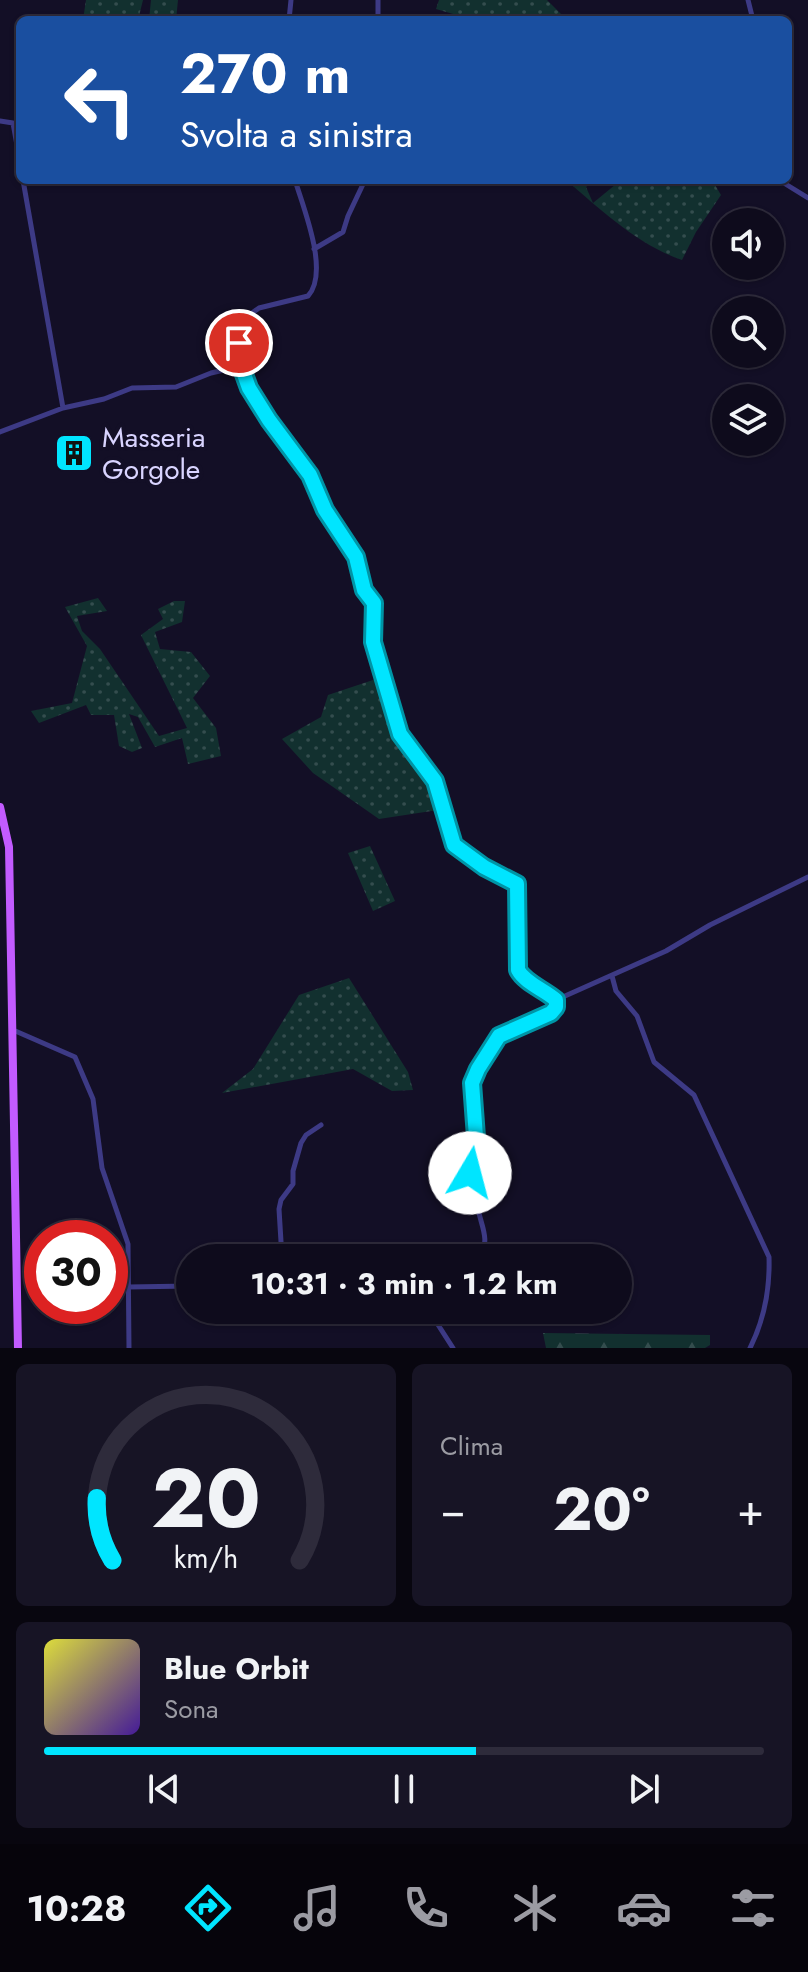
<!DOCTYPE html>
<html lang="it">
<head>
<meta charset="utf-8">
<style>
	:root { --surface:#0e0b1c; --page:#171425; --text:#f1f3f6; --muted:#9b9ba3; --line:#2e2b3b; --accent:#00e5ff }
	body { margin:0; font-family:Jost,sans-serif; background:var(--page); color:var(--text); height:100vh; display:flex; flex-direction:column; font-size:30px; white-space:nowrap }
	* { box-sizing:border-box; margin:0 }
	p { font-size:26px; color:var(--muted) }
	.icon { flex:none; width:44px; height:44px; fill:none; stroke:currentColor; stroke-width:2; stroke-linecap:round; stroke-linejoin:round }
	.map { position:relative; height:1348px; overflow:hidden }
	.side { display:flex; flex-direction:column; gap:16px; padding:16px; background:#08060f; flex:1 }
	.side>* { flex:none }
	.guide { position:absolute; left:16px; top:16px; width:776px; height:168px; border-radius:12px; box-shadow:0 2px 6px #0004,0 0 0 2px var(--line); background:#1a4fa0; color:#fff; overflow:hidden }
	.buttons { position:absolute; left:712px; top:208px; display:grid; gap:16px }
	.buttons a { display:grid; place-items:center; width:72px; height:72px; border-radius:50%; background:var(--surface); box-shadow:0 2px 6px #0004,0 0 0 2px var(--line); font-size:40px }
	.speed { position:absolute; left:24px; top:1220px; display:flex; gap:16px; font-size:40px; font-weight:700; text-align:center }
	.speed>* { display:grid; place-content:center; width:104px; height:104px; border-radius:50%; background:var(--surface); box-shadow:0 2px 6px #0004,0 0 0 2px var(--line); line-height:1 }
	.speed .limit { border:12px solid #d22; background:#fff; color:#111 }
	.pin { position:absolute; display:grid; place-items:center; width:68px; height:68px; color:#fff; margin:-34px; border:4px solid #fff; border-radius:50%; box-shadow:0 2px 8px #0007 }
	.me { position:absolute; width:88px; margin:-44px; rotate:8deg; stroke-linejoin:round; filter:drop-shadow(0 0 6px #0008) }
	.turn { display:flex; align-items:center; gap:28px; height:168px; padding:0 32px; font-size:36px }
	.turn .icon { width:104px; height:104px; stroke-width:2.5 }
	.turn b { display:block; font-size:56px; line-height:68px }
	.big { font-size:60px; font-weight:700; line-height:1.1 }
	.side .widget { flex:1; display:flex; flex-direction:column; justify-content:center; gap:12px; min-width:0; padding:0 28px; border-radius:12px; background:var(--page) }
	.side .dial { align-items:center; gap:0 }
	.dial svg { height:208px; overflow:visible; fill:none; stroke:var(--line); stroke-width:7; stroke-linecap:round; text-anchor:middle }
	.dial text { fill:var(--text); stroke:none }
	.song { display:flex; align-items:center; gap:24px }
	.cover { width:96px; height:96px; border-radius:12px; background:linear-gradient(135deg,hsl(60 70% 55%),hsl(260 70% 35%)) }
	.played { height:8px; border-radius:4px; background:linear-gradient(90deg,var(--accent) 60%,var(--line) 60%) }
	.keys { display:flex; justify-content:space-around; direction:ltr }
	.heat { display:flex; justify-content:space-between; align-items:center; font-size:44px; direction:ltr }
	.side .tiles { flex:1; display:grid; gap:16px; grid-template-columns:1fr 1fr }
	.widget:last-child { grid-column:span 2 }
	.trip { position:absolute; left:176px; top:1244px; width:456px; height:80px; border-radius:40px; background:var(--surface); box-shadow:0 2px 6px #0004,0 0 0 2px var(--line); font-weight:700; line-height:80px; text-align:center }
	.dock { display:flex; height:128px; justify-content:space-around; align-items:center; background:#06040b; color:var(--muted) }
	.dock .icon { width:56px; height:56px }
	.dock .selected { color:var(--accent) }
	.dock b { font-size:36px; color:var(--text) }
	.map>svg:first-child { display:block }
	.grass { fill:url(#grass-dots) }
	.forest { fill:url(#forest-firs) }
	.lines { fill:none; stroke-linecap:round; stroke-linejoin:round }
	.street { stroke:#3d3a85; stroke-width:5 }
	.primary { stroke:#c25bff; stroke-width:8 }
	.route-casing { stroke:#0095a6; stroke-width:20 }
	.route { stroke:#00e5ff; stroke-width:14 }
	.labels { text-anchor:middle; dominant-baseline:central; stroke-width:8; stroke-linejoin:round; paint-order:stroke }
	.poi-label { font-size:28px; fill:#d9d4ff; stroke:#130f26; text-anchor:start }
</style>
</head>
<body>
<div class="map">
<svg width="808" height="1348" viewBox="0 0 808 1348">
	<defs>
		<pattern id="grass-dots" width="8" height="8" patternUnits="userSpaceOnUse" patternTransform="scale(2)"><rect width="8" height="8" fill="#12302f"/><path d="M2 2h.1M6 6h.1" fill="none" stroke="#344d4e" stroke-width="1.8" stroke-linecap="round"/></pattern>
		<pattern id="forest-firs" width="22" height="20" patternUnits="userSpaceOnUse" patternTransform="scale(2)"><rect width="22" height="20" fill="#12302f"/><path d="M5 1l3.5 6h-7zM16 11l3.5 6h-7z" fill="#344d4e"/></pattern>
	</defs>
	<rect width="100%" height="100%" fill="#130f26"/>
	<!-- grass -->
	<path class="grass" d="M86,0H143L138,20H83Z
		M151,0H178L176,20H149Z
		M439,0H547L567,20H484L474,15L467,18L436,9Z
		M566,180H593L586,187L593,203L621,180H712L721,195L696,232L682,260C638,245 601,210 566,180Z
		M98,598L107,611L77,616L82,631L100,649L159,736L187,728L141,635L163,619L158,609L174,601H185L182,622L155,632L160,649L191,652L210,676L193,698L216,728L221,756L188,764L182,738L155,747L138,717L129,714L142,748L132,752L119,746L114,715H91L86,705L39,723L31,711L72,703L87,646L65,607Z
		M376,679L395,741L425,768L438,810L379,819L313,773L282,739L321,717L328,695Z
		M370,846L395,901L373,911L348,853Z
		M349,978L408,1072L413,1090L392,1091L353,1069L222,1093L253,1069L299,995Z"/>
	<!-- forest -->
	<path class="forest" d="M543,1333L710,1335V1345L705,1348H546Z"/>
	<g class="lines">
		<!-- street -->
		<path class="street" d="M378,0V20
			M748,0L753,20
			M289,20L291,0
			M0,121L13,123L20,162
			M23,180L63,408
			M295,180C303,207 330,272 308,296L259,308L245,318L241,330L239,356L249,388L269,420L310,475L325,510L356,557L364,590L374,603L373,642L400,734L435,781L454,845L484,867L517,884L518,970C525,983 545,990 556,1000
			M779,180L808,198
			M314,249L343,232L348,216L365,180
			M0,432L63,408L104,399L132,388L176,387L211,373L241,366
			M612,976L616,991L637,1016L654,1062L694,1095L769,1257C770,1288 764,1320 750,1348
			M556,1000L666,951L710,925L808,877
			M13,1030L75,1057L93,1099L102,1168L128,1244L129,1348
			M282,1258L279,1209L281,1200L293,1184V1171L301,1143L306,1135L321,1125
			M480,1258C492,1236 478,1223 477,1200C477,1192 480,1189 480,1181L470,1173L468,1165L476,1137L472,1083L499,1036L551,1013L556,1007V1000
			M128,1287L190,1286
			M434,1310L435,1320L453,1348"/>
		<!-- primary -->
		<path class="primary" d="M0,807L9,847L18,1348"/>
	</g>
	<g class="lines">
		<!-- route casing -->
		<g class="route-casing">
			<path id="route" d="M239,343L241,366L249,388L269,420L310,475L325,510L356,557L364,590L374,603L373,642L400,734L435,781L454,845L484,867L517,884L518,970C525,983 545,990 556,1000V1007L551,1013L499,1036L478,1069L472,1083L476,1137L468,1165L470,1173"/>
		</g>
		<!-- route -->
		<use href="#route" class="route"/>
	</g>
	<!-- icons -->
	<defs>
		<g id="building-square" transform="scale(2)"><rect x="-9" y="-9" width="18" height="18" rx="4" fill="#00e5ff" stroke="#130f26"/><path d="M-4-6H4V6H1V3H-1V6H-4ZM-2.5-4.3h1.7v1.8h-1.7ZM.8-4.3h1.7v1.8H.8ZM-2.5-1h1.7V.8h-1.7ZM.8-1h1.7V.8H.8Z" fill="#111"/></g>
	</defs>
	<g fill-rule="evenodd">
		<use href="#building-square" x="74" y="453"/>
	</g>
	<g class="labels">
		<!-- poi labels -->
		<g class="poi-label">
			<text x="102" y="437">Masseria<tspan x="102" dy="32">Gorgole</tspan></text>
		</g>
	</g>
</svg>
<div class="buttons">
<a><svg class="icon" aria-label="sound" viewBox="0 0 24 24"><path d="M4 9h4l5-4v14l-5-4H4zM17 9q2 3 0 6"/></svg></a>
<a><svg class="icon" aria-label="search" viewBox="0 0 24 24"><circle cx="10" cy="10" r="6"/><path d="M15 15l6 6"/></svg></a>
<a><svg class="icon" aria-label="layers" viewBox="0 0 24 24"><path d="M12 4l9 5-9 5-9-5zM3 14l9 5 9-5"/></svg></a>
</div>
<div class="speed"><div class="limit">30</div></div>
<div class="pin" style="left:239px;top:343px;background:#d93025"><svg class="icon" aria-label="arrive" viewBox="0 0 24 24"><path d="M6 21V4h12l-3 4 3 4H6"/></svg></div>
<svg class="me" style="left:470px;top:1173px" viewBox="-20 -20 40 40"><circle r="19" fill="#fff"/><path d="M0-13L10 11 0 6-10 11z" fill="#00e5ff"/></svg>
<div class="trip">10:31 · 3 min · 1.2 km</div>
<div class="guide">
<div class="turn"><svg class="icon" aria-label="left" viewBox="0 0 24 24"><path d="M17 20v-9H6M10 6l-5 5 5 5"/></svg><div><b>270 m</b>Svolta a sinistra</div></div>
</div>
</div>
<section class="side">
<div class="tiles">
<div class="widget dial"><svg viewBox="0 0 100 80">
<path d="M14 69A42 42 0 1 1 86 69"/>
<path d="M14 69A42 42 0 0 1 8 45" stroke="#00e5ff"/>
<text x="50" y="56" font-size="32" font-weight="700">20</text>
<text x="50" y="72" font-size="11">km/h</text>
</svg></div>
<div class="widget"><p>Clima</p>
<div class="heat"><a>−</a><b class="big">20°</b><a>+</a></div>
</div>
<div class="widget">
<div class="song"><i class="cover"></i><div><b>Blue Orbit</b><p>Sona</p></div></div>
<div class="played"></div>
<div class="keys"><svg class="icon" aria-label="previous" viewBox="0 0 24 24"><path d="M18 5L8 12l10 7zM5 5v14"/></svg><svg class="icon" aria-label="pause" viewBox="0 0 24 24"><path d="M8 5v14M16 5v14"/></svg><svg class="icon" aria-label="next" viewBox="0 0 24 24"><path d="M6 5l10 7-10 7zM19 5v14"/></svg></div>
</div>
</div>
</section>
<nav class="dock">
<b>10:28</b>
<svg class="icon selected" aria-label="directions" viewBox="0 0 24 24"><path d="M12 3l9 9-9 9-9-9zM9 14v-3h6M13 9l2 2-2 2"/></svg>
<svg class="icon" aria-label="music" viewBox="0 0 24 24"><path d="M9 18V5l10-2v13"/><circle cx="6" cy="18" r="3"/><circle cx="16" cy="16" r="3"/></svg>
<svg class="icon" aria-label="phone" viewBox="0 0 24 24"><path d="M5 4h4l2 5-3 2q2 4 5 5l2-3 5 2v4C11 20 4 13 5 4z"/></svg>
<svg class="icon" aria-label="climate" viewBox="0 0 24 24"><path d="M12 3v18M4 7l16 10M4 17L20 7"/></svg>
<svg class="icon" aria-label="car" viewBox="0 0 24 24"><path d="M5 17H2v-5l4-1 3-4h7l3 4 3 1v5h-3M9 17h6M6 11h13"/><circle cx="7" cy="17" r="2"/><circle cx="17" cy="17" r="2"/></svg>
<svg class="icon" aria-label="filters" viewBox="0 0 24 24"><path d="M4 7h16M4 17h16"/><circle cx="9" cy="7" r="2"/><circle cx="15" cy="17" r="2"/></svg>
</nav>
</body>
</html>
